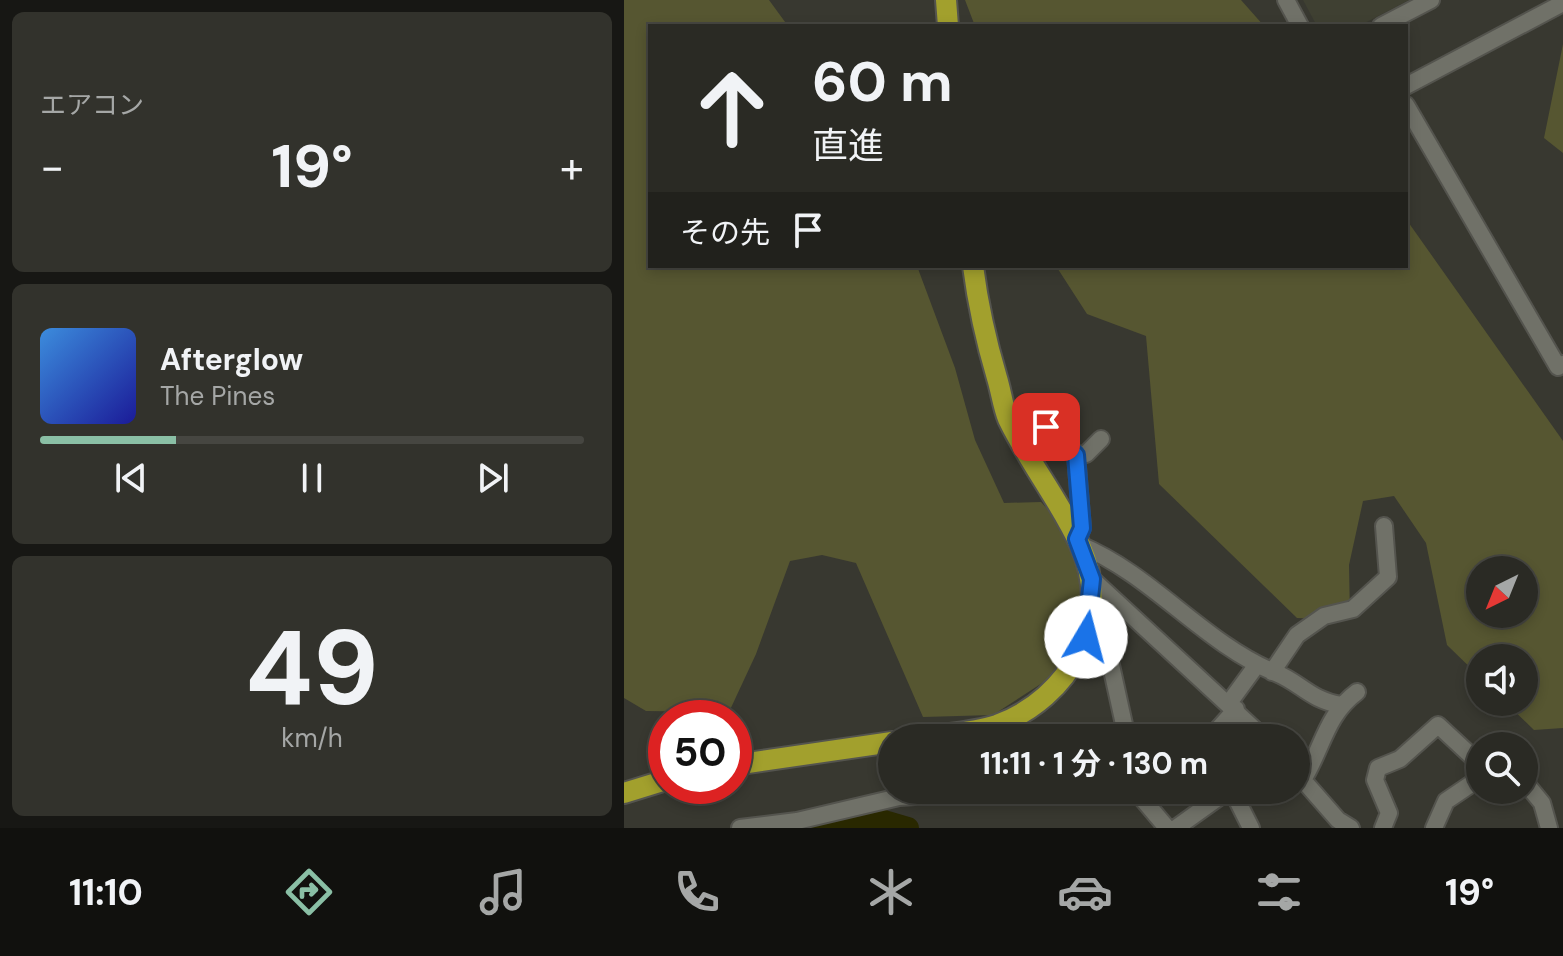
<!DOCTYPE html>
<html lang="ja">
<head>
<meta charset="utf-8">
<style>
	:root { --surface:#2a2a24; --page:#32322c; --text:#f1f3f6; --muted:#a5a7a6; --line:#464641; --accent:#8abfa5 }
	body { margin:0; font-family:"DM Sans","Noto Sans JP",sans-serif; background:var(--page); color:var(--text); height:100vh; display:flex; flex-direction:column; font-size:30px; white-space:nowrap }
	* { box-sizing:border-box; margin:0 }
	p { font-size:26px; color:var(--muted) }
	.icon { flex:none; width:44px; height:44px; fill:none; stroke:currentColor; stroke-width:2; stroke-linecap:round; stroke-linejoin:round }
	.map { position:relative; flex:1; overflow:hidden }
	.panel { display:flex; flex-direction:column; gap:12px; padding:12px; background:#171714; width:624px }
	.panel>* { flex:none }
	.top-card { position:absolute; left:24px; top:24px; width:760px; height:244px; border-radius:0px; box-shadow:0 4px 12px #0003,0 0 0 2px var(--line); background:#2a2a24; color:var(--text); overflow:hidden }
	.needle { width:52px; rotate:223deg }
	.controls { position:absolute; left:842px; top:556px; display:grid; gap:16px }
	.controls a { display:grid; place-items:center; width:72px; height:72px; border-radius:50%; background:var(--surface); box-shadow:0 4px 12px #0003,0 0 0 2px var(--line); font-size:40px }
	.speed { position:absolute; left:24px; top:700px; display:flex; gap:16px; font-size:40px; font-weight:700; text-align:center }
	.speed>* { display:grid; place-content:center; width:104px; height:104px; border-radius:50%; background:var(--surface); box-shadow:0 4px 12px #0003,0 0 0 2px var(--line); line-height:1 }
	.speed .limit { border:12px solid #d22; background:#fff; color:#111 }
	.pin { position:absolute; display:grid; place-items:center; width:68px; height:68px; color:#fff; margin:-34px; border-radius:16px; box-shadow:0 4px 12px #0006 }
	.me { position:absolute; width:88px; margin:-44px; rotate:8deg; stroke-linejoin:round; filter:drop-shadow(0 0 6px #0008) }
	.turn { display:flex; align-items:center; gap:28px; height:168px; padding:0 32px; font-size:36px }
	.turn .icon { width:104px; height:104px; stroke-width:2.5 }
	.turn b { display:block; font-size:56px; line-height:68px }
	.then { display:flex; align-items:center; height:76px; padding:0 32px; background:#0003; gap:16px; font-size:30px }
	.big { font-size:60px; font-weight:700; line-height:1.1 }
	.panel .tile { flex:1; display:flex; flex-direction:column; justify-content:center; gap:12px; min-width:0; padding:0 28px; border-radius:12px; background:var(--page) }
	.panel .dial { align-items:center; gap:0 }
	.dial b { font-size:104px; line-height:1 }
	.song { display:flex; align-items:center; gap:24px }
	.cover { width:96px; height:96px; border-radius:12px; background:linear-gradient(135deg,hsl(210 70% 55%),hsl(240 70% 35%)) }
	.played { height:8px; border-radius:4px; background:linear-gradient(90deg,var(--accent) 25%,var(--line) 25%) }
	.keys { display:flex; justify-content:space-around; direction:ltr }
	.heat { display:flex; justify-content:space-between; align-items:center; font-size:44px; direction:ltr }
	.trip { position:absolute; left:254px; top:724px; width:432px; height:80px; border-radius:40px; background:var(--surface); box-shadow:0 4px 12px #0003,0 0 0 2px var(--line); font-weight:700; line-height:80px; text-align:center }
	.tabs { display:flex; height:128px; justify-content:space-around; align-items:center; background:#11110e; color:var(--muted) }
	.tabs .icon { width:56px; height:56px }
	.tabs .on { color:var(--accent) }
	.tabs b { font-size:36px; color:var(--text) }
	main { display:flex; flex:1; min-height:0 }
	.map>svg:first-child { display:block }
	.built { fill:#3f4032 }
	.green { fill:#565631; fill-rule:evenodd }
	.lines { fill:none; stroke-linecap:round; stroke-linejoin:round }
	.river { stroke:#292800; stroke-width:22 }
	.minor-casing { stroke:#54544e; stroke-width:20 }
	.major-casing { stroke:#54544e; stroke-width:24 }
	.minor { stroke:#707168; stroke-width:16 }
	.major { stroke:#a2a02d; stroke-width:20 }
	.route-casing { stroke:#114b97; stroke-width:20 }
	.route { stroke:#1a73e8; stroke-width:14 }
</style>
</head>
<body>
<main>
<section class="panel">
<div class="tile"><p>エアコン</p>
<div class="heat"><a>−</a><b class="big">19°</b><a>+</a></div>
</div>
<div class="tile">
<div class="song"><i class="cover"></i><div><b>Afterglow</b><p>The Pines</p></div></div>
<div class="played"></div>
<div class="keys"><svg class="icon" aria-label="previous" viewBox="0 0 24 24"><path d="M18 5L8 12l10 7zM5 5v14"/></svg><svg class="icon" aria-label="pause" viewBox="0 0 24 24"><path d="M8 5v14M16 5v14"/></svg><svg class="icon" aria-label="next" viewBox="0 0 24 24"><path d="M6 5l10 7-10 7zM19 5v14"/></svg></div>
</div>
<div class="tile dial"><b>49</b><p>km/h</p></div>
</section>
<div class="map">
<svg width="939" height="828" viewBox="0 0 939 828">
	<rect width="100%" height="100%" fill="#383830"/>
	<!-- built -->
	<path class="built" d="M679,0H785L735,26H693Z"/>
	<!-- green -->
	<path class="green" d="M0,0H145L164,26H26V266H293L331,368L351,440L380,503L417,502L446,533L460,580L455,633L426,678L369,715L299,717L232,563L198,555L166,561L132,654L105,712L22,711L0,698Z
		M341,0H617L640,26H351Z
		M939,44V153L920,138Z
		M782,219L939,441V728L910,730L881,702H900V658H856V677L823,645L802,543L770,496L739,501L725,565L726,620L673,618L535,484L522,336L463,314L432,266H782ZM856,570H900V614H856Z"/>
	<g class="lines">
		<!-- river -->
		<path class="river" d="M190,828L250,818L284,828"/>
		<!-- minor casing -->
		<g class="minor-casing">
			<path id="minor" d="M662,0L676,26
				M757,26L807,0
				M782,86L939,3
				M782,105L934,367L939,364
				M391,430L411,421L452,455L462,454L477,439
				M452,455L458,528L453,539
				M456,545C529,575 579,643 652,673C677,683 686,700 717,705
				M468,579L640,738
				M472,597L503,738
				M648,672L673,635L700,616L729,609L764,577L760,526
				M605,703L632,666
				M586,738L612,709
				M672,772L714,820L727,828
				M679,780C699,747 702,715 733,692
				M900,781L918,803L925,828
				M511,790L543,828
				M608,790L627,828
				M116,828L173,821L275,797L385,790
				M552,828L605,790
				M759,828L765,813L751,780L754,768L776,759L814,725L856,764
				M810,828L822,801L856,778"/>
		</g>
		<!-- major casing -->
		<g class="major-casing">
			<path id="major" d="M322,0L324,26
				M295,738C320,734 349,733 373,725C446,698 490,620 456,545C436,501 405,463 384,419C379,407 377,391 373,378C362,341 354,305 349,266
				M110,765L268,742
				M0,793L42,780"/>
		</g>
		<!-- minor -->
		<use href="#minor" class="minor"/>
		<!-- major -->
		<use href="#major" class="major"/>
	</g>
	<g class="lines">
		<!-- route casing -->
		<g class="route-casing">
			<path id="route" d="M422,427L452,455L458,528L453,539L468,579L462,637"/>
		</g>
		<!-- route -->
		<use href="#route" class="route"/>
	</g>
</svg>
<div class="controls">
<a><svg class="needle" viewBox="-14 -14 28 28"><path d="M0-13l5 13h-10z" fill="#e53935"/><path d="M0 13l5-13h-10z" fill="#a5a7a6"/></svg></a>
<a><svg class="icon" aria-label="sound" viewBox="0 0 24 24"><path d="M4 9h4l5-4v14l-5-4H4zM17 9q2 3 0 6"/></svg></a>
<a><svg class="icon" aria-label="search" viewBox="0 0 24 24"><circle cx="10" cy="10" r="6"/><path d="M15 15l6 6"/></svg></a>
</div>
<div class="speed"><div class="limit">50</div></div>
<div class="pin" style="left:422px;top:427px;background:#d93025"><svg class="icon" aria-label="arrive" viewBox="0 0 24 24"><path d="M6 21V4h12l-3 4 3 4H6"/></svg></div>
<svg class="me" style="left:462px;top:637px" viewBox="-20 -20 40 40"><circle r="19" fill="#fff"/><path d="M0-13L10 11 0 6-10 11z" fill="#1a73e8"/></svg>
<div class="trip">11:11 · 1 分 · 130 m</div>
<div class="top-card">
<div class="turn"><svg class="icon" aria-label="ahead" viewBox="0 0 24 24"><path d="M12 20V5M6 11l6-6 6 6"/></svg><div><b>60 m</b>直進</div></div>
<div class="then">その先<svg class="icon" aria-label="arrive" viewBox="0 0 24 24"><path d="M6 21V4h12l-3 4 3 4H6"/></svg></div>
</div>
</div>
</main>
<nav class="tabs">
<b>11:10</b>
<svg class="icon on" aria-label="directions" viewBox="0 0 24 24"><path d="M12 3l9 9-9 9-9-9zM9 14v-3h6M13 9l2 2-2 2"/></svg>
<svg class="icon" aria-label="music" viewBox="0 0 24 24"><path d="M9 18V5l10-2v13"/><circle cx="6" cy="18" r="3"/><circle cx="16" cy="16" r="3"/></svg>
<svg class="icon" aria-label="phone" viewBox="0 0 24 24"><path d="M5 4h4l2 5-3 2q2 4 5 5l2-3 5 2v4C11 20 4 13 5 4z"/></svg>
<svg class="icon" aria-label="climate" viewBox="0 0 24 24"><path d="M12 3v18M4 7l16 10M4 17L20 7"/></svg>
<svg class="icon" aria-label="car" viewBox="0 0 24 24"><path d="M5 17H2v-5l4-1 3-4h7l3 4 3 1v5h-3M9 17h6M6 11h13"/><circle cx="7" cy="17" r="2"/><circle cx="17" cy="17" r="2"/></svg>
<svg class="icon" aria-label="filters" viewBox="0 0 24 24"><path d="M4 7h16M4 17h16"/><circle cx="9" cy="7" r="2"/><circle cx="15" cy="17" r="2"/></svg>
<b>19°</b>
</nav>
</body>
</html>
